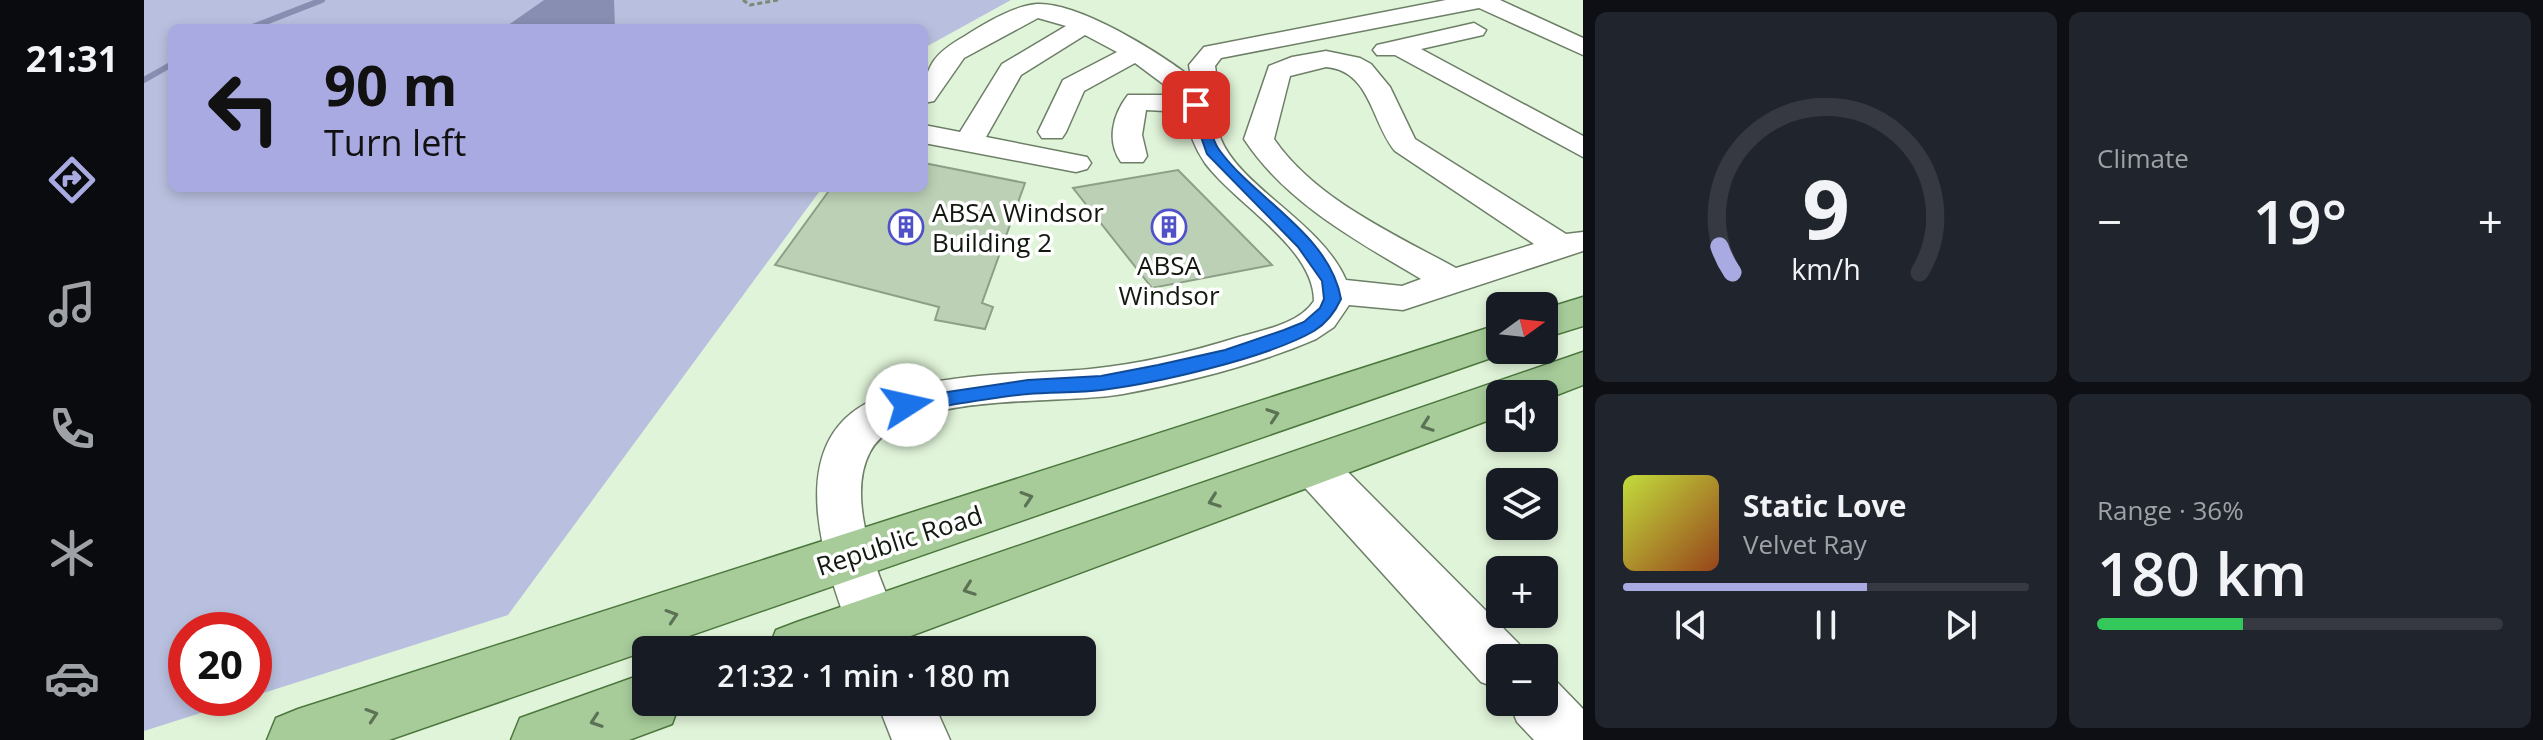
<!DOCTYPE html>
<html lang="en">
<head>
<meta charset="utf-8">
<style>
	:root { --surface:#171b24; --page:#20242c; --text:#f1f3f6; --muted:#9ea1a6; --line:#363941; --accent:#a8aae1 }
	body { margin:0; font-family:"Open Sans",sans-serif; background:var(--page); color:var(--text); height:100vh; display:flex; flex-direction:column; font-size:30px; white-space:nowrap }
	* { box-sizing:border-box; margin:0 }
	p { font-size:26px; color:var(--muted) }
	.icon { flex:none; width:44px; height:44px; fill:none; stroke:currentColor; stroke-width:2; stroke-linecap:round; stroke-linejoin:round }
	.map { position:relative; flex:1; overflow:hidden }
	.drawer { display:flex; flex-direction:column; gap:12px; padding:12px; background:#0d0f14; width:960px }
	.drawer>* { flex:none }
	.guide { position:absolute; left:24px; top:24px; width:760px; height:168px; border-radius:12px; box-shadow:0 4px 12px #0003; background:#a8aae1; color:#111; overflow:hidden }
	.needle { width:52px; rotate:75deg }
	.tools { position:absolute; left:1342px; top:292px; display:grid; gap:16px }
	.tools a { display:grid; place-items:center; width:72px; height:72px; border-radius:12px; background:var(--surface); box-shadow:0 4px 12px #0003; font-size:40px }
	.speed { position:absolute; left:24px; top:612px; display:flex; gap:16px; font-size:40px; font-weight:700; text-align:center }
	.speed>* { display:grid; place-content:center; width:104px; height:104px; border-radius:50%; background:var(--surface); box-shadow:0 4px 12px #0003; line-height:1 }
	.speed .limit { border:12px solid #d22; background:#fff; color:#111 }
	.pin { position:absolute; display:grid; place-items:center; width:68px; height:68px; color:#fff; margin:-34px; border-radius:16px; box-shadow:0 4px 12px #0006 }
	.me { position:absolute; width:88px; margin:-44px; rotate:80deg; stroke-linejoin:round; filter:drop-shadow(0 0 6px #0008) }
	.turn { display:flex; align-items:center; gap:28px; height:168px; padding:0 24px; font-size:36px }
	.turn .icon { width:104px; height:104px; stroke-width:2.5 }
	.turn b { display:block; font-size:56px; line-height:68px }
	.big { font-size:60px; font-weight:600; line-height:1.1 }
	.drawer .tile { flex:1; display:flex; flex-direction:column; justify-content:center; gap:12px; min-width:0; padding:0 28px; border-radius:12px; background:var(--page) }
	.drawer .dial { align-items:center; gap:0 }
	.dial svg { height:208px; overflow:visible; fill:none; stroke:var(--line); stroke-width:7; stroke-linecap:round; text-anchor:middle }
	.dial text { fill:var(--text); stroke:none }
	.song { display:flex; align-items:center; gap:24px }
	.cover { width:96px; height:96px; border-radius:12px; background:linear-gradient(135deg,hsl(70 70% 55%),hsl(20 70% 35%)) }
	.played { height:8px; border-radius:4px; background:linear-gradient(90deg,var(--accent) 60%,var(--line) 60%) }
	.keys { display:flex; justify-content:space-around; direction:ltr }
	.heat { display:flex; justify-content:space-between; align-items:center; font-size:44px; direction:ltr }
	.charge { height:12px; border-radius:6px; background:linear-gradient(90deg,#34c759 36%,var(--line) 0) }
	.drawer .tiles { flex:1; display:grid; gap:12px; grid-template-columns:repeat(2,1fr) }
	.trip { position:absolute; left:488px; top:636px; width:464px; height:80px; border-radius:12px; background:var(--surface); box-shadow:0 4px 12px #0003; font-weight:600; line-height:80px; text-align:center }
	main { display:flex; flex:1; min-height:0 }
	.menu { display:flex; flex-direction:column; width:144px; justify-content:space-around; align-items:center; background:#090b0e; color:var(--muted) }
	.menu .icon { width:56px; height:56px }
	.menu .current { color:var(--accent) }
	.menu b { font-size:36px; color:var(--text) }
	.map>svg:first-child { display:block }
	.green { fill:#b9c0df }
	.water { fill:#888eb1 }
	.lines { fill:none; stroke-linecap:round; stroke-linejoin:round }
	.stream { stroke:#888eb1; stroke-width:6 }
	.building { fill:#bcd0b6; stroke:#8da087; stroke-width:2 }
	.minor-casing { stroke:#6d7f67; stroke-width:3 }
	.major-casing { stroke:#4c773d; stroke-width:3 }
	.path { stroke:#7a8875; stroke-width:3; stroke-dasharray:5 3; stroke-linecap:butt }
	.minor { fill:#fff; fill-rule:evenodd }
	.major { fill:#a7cc9a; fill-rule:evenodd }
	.oneway { stroke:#5c7254 }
	.route { fill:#1a73e8; stroke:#114b97; stroke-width:2 }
	.labels { text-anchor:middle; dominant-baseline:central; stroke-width:7; stroke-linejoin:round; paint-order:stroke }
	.poi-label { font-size:26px; fill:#12190f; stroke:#fff; text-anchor:start }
	.street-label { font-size:26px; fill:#12190f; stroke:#fff }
</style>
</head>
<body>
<main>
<nav class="menu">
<b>21:31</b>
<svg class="icon current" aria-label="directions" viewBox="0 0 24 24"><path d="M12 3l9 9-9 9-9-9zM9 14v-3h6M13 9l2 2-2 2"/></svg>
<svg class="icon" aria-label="music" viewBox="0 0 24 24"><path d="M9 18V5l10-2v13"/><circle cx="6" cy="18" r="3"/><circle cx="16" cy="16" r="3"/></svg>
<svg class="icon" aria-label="phone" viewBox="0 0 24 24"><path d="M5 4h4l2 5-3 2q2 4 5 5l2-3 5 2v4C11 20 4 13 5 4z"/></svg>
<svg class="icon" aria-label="climate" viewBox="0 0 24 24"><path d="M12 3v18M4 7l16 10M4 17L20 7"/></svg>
<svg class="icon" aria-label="car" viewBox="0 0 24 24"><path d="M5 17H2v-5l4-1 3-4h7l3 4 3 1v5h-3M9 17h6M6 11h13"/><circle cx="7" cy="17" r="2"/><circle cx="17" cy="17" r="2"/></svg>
</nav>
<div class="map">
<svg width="1439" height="740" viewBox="0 0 1439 740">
	<rect width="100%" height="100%" fill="#e0f4d9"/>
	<!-- green -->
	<path class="green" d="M0,0H867L780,48V28H28V188H678L364,615L110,696V630H42V698H104L0,731Z"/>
	<!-- water -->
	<path class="water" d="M400,0H470L471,28H360Z"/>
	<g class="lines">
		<!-- stream -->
		<path class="stream" d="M106,28L178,0
			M0,80L28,64"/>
	</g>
	<!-- building -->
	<path class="building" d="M780,163L881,183L838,303L849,307L841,329L791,320L795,307L631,265L687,188H780Z
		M1034,170L1128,265L1008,288L929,188Z"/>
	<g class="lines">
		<!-- minor casing -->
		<g class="minor-casing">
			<path id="minor" d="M1302,0H1356L1439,38V55L1335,8L1077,58L1071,66C1074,80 1068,88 1067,102C1065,112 1072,128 1076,137C1095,187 1177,222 1202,280L1258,286L1277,279C1213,241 1142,203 1100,139L1125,66L1148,57L1182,51L1216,58L1227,64L1246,87L1271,139L1422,234L1439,232V251L1259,310L1205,305L1190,327L1172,339C1112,365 1044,382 979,394C916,406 760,389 726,452C697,506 745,600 767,650H713C686,580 633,448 725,402C755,386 792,381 825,377C865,372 906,373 946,369C996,364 1047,352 1095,337C1119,330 1155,324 1170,301C1170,247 1091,204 1061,163C1050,147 1045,131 1040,112L1002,110L998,135L1003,156L999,162H977C962,141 969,114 984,95H1034L991,63L940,91L922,132L918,138H898L894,132L919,80L973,52L941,35L877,75L842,137L943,157L947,163L943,169L932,172L780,143V125L816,132L858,64L922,26L894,18L820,58L790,101L780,103C780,67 789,54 821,36C841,23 869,6 893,4C935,2 1014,52 1047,77L1045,65L1060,47ZM1182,67C1227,71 1227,122 1251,151L1390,244L1312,268C1250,234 1171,199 1130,139L1146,76Z
				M1330,23L1342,30L1339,35L1277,49L1439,136V157L1251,55H1233L1229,50L1233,45Z
				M1169,448L1185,453L1375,644L1381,658H1356V689L1337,682L1153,479L1147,466L1153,453Z
				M1400,677L1413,682L1439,709V740H1390L1373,722L1365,702H1400Z
				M733,702H789L806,740H748Z"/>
		</g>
		<!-- major casing -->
		<g class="major-casing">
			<path id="major" d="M1439,297V326L1400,338V309Z
				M1356,324V350H1370L245,740H123L132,718L154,709Z
				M1439,352V385L1400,400V394H1356V416L729,650H624L632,630L653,622Z
				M502,673V702H536L528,724L485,740H367L376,718Z"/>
		</g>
		<!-- path -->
		<path class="path" d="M599,0L606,5L634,0"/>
		<!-- minor -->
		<use href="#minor" class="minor"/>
		<!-- major -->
		<use href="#major" class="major"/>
	</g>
	<!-- one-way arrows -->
	<defs><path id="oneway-chevron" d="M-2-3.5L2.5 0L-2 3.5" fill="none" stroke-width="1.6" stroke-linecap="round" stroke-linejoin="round" transform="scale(2)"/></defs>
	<g class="oneway">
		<use href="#oneway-chevron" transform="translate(1129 415) rotate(-19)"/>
		<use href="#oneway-chevron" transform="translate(1283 425) rotate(160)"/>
		<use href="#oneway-chevron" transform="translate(883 498) rotate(-18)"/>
		<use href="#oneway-chevron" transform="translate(1070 501) rotate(160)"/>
		<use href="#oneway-chevron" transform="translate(825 589) rotate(160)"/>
		<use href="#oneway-chevron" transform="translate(528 616) rotate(-18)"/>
		<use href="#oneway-chevron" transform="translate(228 715) rotate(-18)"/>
		<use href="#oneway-chevron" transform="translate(452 721) rotate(161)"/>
	</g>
	<!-- route -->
	<path class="route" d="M1052,101L1059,105C1064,119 1067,140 1076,151C1112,200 1186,235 1197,299C1191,312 1183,323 1170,331C1123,358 1013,383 958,390C934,393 909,392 884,394C844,398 803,406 763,412L756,410V400L763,398L884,380L957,376L1014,365L1081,350L1140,330L1160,322L1176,308L1180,299L1178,281L1154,247L1063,154L1046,105Z"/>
	<!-- icons -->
	<defs>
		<g id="building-ring" transform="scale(1.8)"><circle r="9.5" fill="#fff" stroke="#4e51c8" stroke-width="1.5"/><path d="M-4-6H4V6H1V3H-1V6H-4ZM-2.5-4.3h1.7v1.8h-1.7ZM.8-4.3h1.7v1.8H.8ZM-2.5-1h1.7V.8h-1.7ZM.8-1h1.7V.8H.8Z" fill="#4e51c8"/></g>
	</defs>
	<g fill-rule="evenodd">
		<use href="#building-ring" x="762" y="227"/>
		<use href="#building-ring" x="1025" y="227"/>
	</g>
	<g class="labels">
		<!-- poi labels -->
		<g class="poi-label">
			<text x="788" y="212">ABSA Windsor<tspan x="788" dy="30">Building 2</tspan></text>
			<text x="1025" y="265" text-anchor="middle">ABSA<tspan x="1025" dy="30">Windsor</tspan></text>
		</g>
		<!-- street labels -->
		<g class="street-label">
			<text transform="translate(755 540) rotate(-18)">Republic Road</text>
		</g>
	</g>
</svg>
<div class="tools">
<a><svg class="needle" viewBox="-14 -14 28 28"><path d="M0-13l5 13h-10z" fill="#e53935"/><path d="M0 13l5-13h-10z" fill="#9ea1a6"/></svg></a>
<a><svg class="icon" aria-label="sound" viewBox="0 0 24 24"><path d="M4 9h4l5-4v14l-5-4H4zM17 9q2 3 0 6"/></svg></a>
<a><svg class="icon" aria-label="layers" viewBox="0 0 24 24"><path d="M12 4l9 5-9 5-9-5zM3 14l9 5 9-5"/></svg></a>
<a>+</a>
<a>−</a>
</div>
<div class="speed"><div class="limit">20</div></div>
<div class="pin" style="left:1052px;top:105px;background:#d93025"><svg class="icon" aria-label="arrive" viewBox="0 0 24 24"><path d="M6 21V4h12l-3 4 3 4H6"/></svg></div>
<svg class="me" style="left:763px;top:405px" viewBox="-20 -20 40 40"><circle r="19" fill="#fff"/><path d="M0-13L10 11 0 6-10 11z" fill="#1a73e8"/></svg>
<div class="trip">21:32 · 1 min · 180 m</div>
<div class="guide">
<div class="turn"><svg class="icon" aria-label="left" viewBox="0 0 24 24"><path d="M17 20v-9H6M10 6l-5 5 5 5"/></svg><div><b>90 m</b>Turn left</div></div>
</div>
</div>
<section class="drawer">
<div class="tiles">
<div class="tile dial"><svg viewBox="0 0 100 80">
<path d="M14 69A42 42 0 1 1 86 69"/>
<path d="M14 69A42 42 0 0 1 9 59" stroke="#a8aae1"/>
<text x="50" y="56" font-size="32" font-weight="700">9</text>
<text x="50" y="72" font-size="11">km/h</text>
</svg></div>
<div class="tile"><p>Climate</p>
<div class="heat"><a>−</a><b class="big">19°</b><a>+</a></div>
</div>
<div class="tile">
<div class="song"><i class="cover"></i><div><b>Static Love</b><p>Velvet Ray</p></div></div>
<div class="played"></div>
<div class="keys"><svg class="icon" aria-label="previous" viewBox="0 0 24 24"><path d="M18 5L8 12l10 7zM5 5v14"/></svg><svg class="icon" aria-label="pause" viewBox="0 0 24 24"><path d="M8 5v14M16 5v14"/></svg><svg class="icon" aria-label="next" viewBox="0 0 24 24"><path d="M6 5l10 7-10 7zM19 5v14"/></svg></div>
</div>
<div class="tile"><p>Range · 36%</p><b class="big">180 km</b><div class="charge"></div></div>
</div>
</section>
</main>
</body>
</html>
